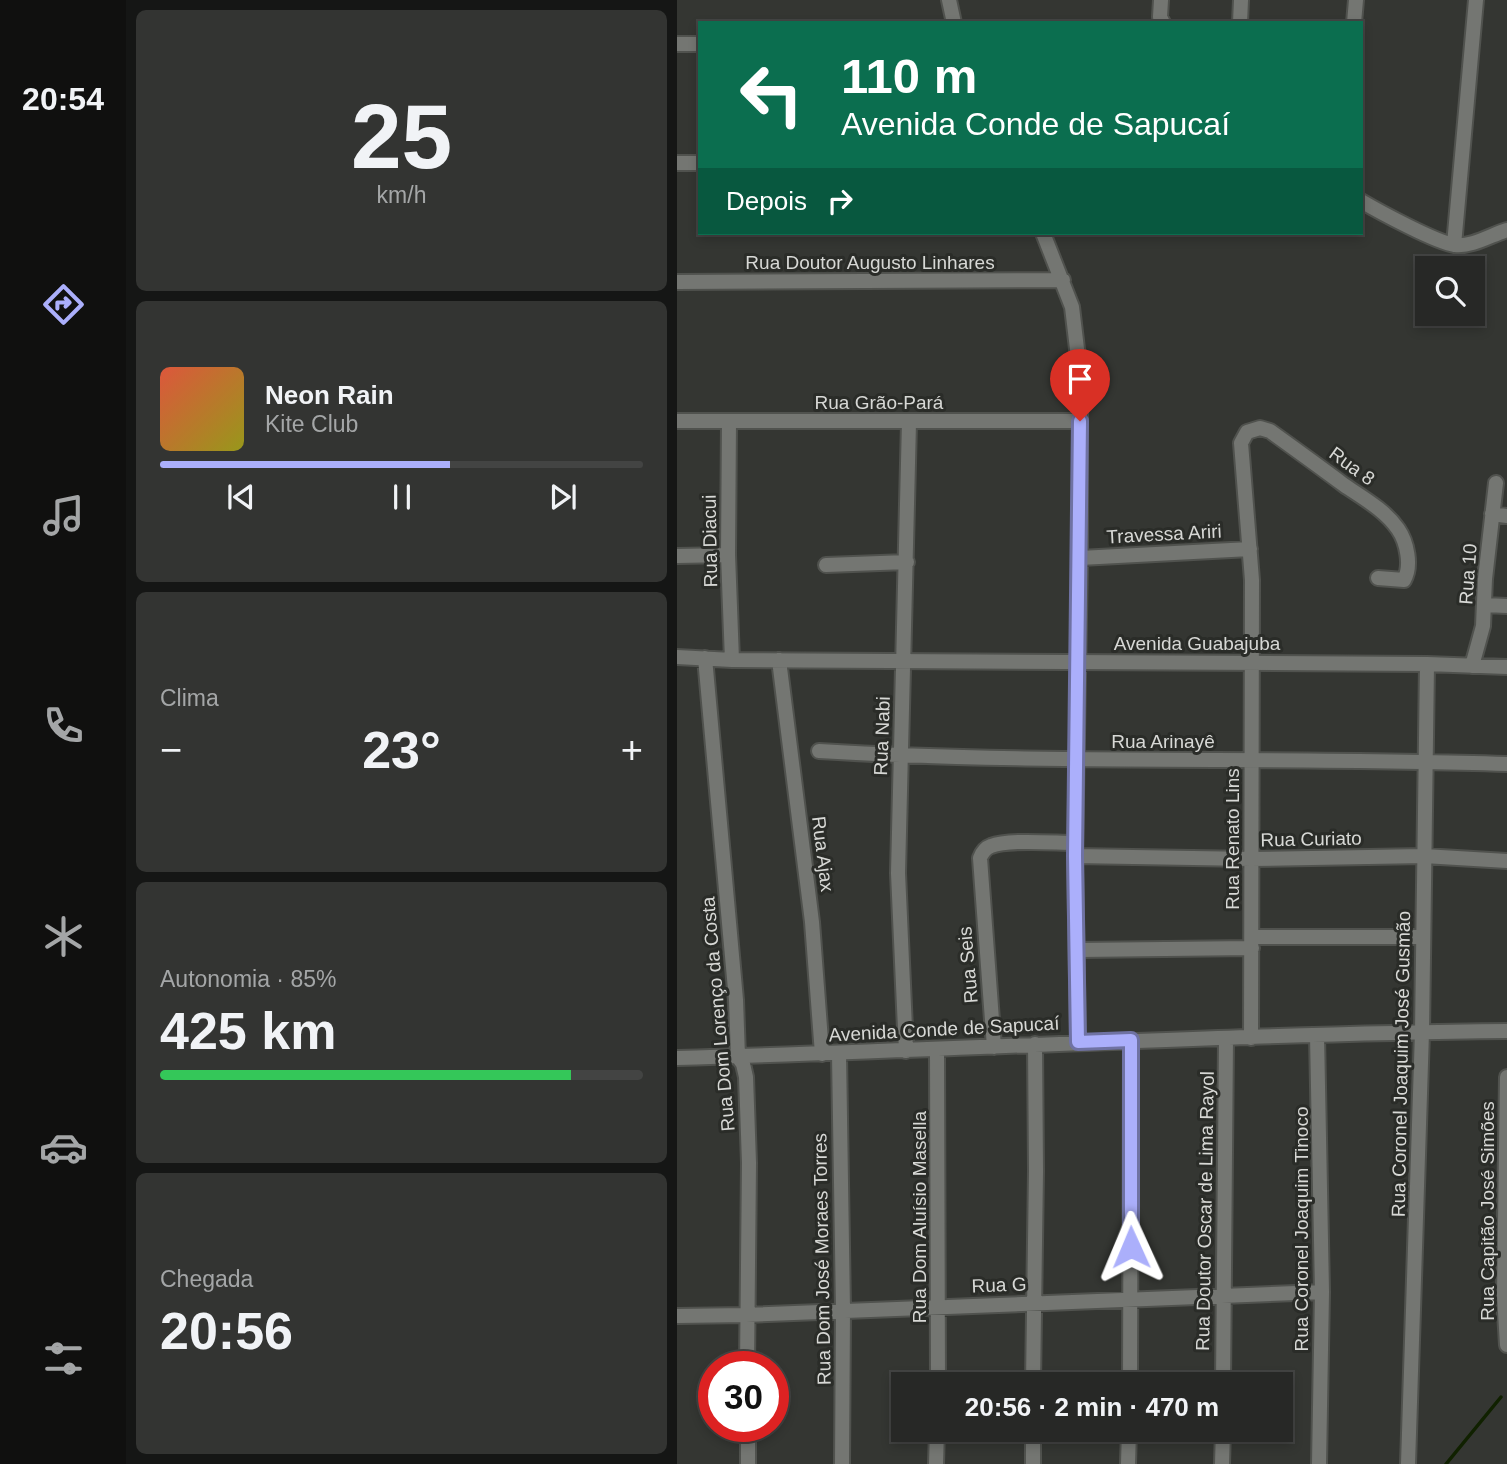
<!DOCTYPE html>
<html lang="pt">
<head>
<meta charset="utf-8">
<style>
	:root { --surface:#272826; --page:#333432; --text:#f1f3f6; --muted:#a4a6a7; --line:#434443; --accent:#abaffb }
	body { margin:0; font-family:Helvetica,sans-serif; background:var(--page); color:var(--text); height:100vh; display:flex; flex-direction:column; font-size:26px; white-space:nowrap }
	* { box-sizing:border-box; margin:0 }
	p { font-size:23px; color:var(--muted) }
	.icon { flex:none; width:38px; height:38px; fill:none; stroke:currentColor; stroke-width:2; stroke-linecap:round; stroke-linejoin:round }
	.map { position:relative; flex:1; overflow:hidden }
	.details { display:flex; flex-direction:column; gap:10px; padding:10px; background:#151615; width:551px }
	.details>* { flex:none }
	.top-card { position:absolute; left:21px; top:21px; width:665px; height:214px; border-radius:0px; box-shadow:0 4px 10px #0003,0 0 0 2px var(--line); background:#0b6e4f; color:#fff; overflow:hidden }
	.buttons { position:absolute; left:738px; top:256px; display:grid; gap:14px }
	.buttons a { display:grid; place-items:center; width:70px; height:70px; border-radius:0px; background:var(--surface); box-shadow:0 4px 10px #0003,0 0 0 2px var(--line); font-size:35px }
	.speed { position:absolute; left:21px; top:1351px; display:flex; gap:14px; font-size:35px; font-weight:700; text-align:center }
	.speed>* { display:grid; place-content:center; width:91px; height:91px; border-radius:50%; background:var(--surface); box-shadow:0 4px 10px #0003,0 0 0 2px var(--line); line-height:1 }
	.speed .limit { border:10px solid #d22; background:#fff; color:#111 }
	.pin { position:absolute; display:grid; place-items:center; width:60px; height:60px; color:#fff; margin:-72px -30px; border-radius:50% 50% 50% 0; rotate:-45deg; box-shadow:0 0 7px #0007 }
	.pin .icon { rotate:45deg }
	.me { position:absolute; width:77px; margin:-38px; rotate:359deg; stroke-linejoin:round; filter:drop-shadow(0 0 5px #0008) }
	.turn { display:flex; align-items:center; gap:24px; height:147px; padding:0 28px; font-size:32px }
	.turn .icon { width:91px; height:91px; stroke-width:2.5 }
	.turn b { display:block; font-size:49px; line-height:60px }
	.then { display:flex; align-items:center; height:66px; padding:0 28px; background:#0003; gap:14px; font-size:26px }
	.big { font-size:52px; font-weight:700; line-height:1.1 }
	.details .card { flex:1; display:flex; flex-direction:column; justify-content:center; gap:10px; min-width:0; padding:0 24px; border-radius:10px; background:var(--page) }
	.details .dial { align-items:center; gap:0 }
	.dial b { font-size:91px; line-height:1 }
	.song { display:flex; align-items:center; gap:21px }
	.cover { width:84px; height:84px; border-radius:10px; background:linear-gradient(135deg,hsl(10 70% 55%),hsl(60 70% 35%)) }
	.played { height:7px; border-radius:4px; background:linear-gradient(90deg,var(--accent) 60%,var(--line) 60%) }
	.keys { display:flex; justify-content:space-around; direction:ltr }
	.heat { display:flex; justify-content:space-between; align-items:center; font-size:38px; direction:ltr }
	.charge { height:10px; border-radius:5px; background:linear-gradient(90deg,#34c759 85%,var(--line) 0) }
	.trip { position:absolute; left:214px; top:1372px; width:402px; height:70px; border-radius:0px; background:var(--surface); box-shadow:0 4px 10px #0003,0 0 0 2px var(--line); font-weight:700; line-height:70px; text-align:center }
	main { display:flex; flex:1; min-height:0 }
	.tab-bar { display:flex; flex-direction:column; width:126px; justify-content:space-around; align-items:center; background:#10100f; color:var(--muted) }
	.tab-bar .icon { width:49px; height:49px }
	.tab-bar .current { color:var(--accent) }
	.tab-bar b { font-size:32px; color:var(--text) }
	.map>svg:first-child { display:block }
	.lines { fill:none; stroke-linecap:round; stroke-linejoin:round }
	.stream { stroke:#102100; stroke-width:3.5 }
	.minor-casing { stroke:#50524e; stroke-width:18 }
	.minor { stroke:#747672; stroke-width:14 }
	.route-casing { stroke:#6f72a3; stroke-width:18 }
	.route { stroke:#abaffb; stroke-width:12 }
	.labels { text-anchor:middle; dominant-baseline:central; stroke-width:6; stroke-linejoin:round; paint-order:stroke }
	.street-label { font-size:19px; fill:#d7d8d5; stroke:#2a2c28 }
</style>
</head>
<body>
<main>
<nav class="tab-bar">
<b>20:54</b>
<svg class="icon current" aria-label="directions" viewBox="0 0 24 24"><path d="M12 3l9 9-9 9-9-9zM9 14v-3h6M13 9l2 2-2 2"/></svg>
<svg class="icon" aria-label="music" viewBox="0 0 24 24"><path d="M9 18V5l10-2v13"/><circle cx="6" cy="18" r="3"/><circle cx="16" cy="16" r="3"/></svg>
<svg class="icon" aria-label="phone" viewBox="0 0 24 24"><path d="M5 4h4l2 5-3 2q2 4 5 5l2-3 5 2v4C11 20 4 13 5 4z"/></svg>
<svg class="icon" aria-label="climate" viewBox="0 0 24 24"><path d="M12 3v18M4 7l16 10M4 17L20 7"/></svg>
<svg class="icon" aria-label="car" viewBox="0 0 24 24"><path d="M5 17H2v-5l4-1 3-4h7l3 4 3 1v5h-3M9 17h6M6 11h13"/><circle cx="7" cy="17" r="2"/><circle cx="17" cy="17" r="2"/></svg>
<svg class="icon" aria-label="filters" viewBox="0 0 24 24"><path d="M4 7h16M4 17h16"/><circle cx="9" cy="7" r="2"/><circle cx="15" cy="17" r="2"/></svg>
</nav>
<section class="details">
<div class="card dial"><b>25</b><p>km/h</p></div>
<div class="card">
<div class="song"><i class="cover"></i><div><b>Neon Rain</b><p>Kite Club</p></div></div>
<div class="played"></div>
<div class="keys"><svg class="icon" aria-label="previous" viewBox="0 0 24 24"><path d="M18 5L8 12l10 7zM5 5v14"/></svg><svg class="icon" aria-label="pause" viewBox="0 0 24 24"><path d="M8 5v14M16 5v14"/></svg><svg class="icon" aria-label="next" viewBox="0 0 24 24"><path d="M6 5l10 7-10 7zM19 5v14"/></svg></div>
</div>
<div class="card"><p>Clima</p>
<div class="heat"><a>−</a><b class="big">23°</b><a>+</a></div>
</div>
<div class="card"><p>Autonomia · 85%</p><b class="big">425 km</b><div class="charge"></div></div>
<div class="card"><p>Chegada</p><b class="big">20:56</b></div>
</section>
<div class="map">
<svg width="830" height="1464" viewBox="0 0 830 1464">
	<rect width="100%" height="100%" fill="#343632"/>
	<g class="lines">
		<!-- stream -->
		<path class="stream" d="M769,1464L824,1397"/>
		<!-- minor casing -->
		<g class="minor-casing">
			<path id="minor" d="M272,0L277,23
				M484,0L483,17L486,23
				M563,23L564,0
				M677,23L679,0
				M0,44H23
				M0,163H23
				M684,201C701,211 760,243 778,245C795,247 814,235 830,230
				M366,233L395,307L403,374V558L398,856L401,1042
				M777,245L799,0
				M0,282L386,280
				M0,421H403
				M52,421L51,555L55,660
				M815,514L830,516
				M0,556L51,555
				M403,558L573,549
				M149,565L230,562
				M808,605L830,606
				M0,657L55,660L750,664L830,667
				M28,658L59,1000L61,1057L66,1064L69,1077L72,1163L70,1367
				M102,660L135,922L145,1054
				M795,666L806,626L808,579L819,483
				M142,751C371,765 601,756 830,764
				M398,856L574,859L747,856L830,861
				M575,937H746
				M401,950L575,948
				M640,1035L645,1292L642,1464
				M574,1038L575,580L564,443L570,432L583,428L593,431C618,449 643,467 667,485C686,498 708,510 721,529C730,542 735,566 727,580L701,578
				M317,1047L303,858C305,853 308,848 314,846C332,839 377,843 398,843
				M260,1050L261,1384
				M229,1051L221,873L232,422
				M162,1054L166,1310L165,1464
				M0,1058C277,1050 553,1034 830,1031
				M830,1077L827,1295L830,1345
				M0,1316L69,1315L645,1292
				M356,1384L359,1171L358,1044
				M453,1384L454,1040
				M546,1384L549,1039
				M71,1426V1464
				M259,1464L260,1430
				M356,1464V1430
				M451,1464L452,1430
				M545,1464L546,1430
				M731,1464L745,1032L750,664"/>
		</g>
		<!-- minor -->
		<use href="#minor" class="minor"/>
	</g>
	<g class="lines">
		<!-- route casing -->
		<g class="route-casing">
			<path id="route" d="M403,421L398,856L401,1042L454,1040V1247"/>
		</g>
		<!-- route -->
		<use href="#route" class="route"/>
	</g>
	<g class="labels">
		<!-- street labels -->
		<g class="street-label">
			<text x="193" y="262">Rua Doutor Augusto Linhares</text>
			<text x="202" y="402">Rua Grão-Pará</text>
			<text transform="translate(675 466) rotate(36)">Rua 8</text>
			<text transform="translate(487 534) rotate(-3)">Travessa Ariri</text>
			<text transform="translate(33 541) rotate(-91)">Rua Diacui</text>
			<text transform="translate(791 574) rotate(-86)">Rua 10</text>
			<text x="520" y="643">Avenida Guabajuba</text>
			<text transform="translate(205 736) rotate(-88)">Rua Nabi</text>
			<text x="486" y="741">Rua Arinayê</text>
			<text transform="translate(555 839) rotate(-90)">Rua Renato Lins</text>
			<text transform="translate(634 839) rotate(-1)">Rua Curiato</text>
			<text transform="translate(146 854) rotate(83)">Rua Ajax</text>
			<text transform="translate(291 965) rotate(-95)">Rua Seis</text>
			<text transform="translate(41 1014) rotate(-95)">Rua Dom Lorenço da Costa</text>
			<text transform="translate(267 1029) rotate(-3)">Avenida Conde de Sapucaí</text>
			<text transform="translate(724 1064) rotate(-89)">Rua Coronel Joaquim José Gusmão</text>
			<text transform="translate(528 1211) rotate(-89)">Rua Doutor Oscar de Lima Rayol</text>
			<text transform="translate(810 1211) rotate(-90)">Rua Capitão José Simões</text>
			<text transform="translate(242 1217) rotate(-90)">Rua Dom Aluísio Masella</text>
			<text transform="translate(624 1229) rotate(-90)">Rua Coronel Joaquim Tinoco</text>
			<text transform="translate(145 1259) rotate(-91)">Rua Dom José Moraes Torres</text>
			<text transform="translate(322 1285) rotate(-2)">Rua G</text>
		</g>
	</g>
</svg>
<div class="buttons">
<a><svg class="icon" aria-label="search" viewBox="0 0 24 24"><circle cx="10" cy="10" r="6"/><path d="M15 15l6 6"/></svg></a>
</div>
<div class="speed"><div class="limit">30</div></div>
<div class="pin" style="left:403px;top:421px;background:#d93025"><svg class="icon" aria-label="arrive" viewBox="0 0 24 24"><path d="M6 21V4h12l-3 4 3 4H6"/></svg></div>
<svg class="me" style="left:454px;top:1247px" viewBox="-20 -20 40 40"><path d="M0-17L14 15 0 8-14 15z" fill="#abaffb" stroke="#fff" stroke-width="4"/></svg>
<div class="trip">20:56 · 2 min · 470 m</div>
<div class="top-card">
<div class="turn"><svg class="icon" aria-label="left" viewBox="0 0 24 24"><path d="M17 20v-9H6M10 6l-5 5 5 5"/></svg><div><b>110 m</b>Avenida Conde de Sapucaí</div></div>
<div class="then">Depois<svg class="icon" aria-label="right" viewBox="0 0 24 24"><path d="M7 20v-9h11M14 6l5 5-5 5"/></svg></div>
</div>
</div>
</main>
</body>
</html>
